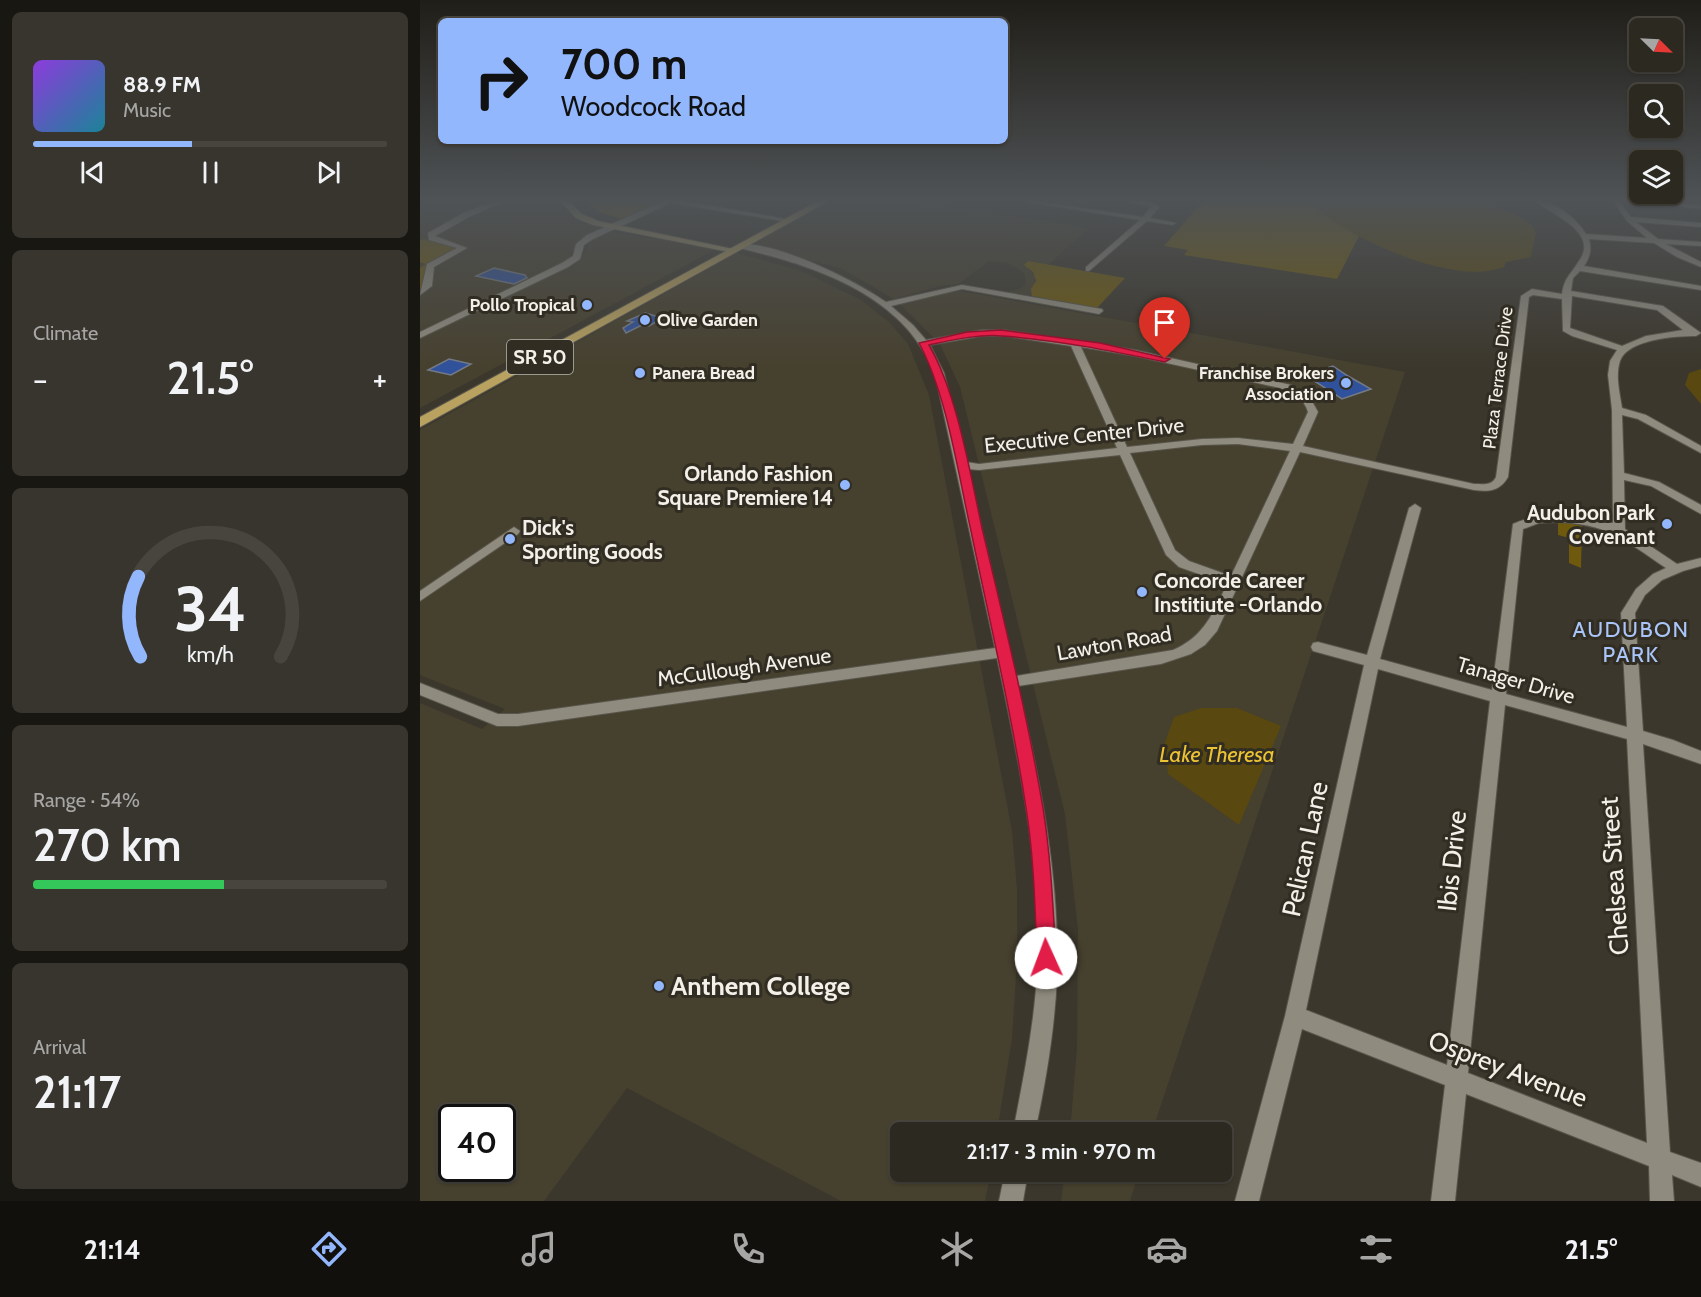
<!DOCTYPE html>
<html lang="en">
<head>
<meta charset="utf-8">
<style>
	:root { --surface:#2c2921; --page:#38352e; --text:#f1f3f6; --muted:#a6a6a5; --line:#48453f; --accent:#93b7fd }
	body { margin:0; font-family:Cabin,sans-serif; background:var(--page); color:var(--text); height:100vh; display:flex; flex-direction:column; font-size:22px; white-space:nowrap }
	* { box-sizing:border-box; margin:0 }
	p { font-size:20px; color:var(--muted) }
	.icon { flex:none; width:33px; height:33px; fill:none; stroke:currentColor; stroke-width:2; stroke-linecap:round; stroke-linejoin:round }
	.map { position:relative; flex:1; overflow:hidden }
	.details { display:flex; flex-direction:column; gap:12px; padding:12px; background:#181712; width:420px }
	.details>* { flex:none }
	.banner { position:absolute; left:18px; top:18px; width:570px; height:126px; border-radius:9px; box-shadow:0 2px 4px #0004,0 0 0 2px var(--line); background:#93b7fd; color:#111; overflow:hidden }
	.needle { width:39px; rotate:114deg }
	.buttons { position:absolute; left:1209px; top:18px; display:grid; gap:12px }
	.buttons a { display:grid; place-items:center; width:54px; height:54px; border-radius:9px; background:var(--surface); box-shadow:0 2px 4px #0004,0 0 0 2px var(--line); font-size:30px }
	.speed { position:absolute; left:18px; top:1104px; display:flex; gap:12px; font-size:30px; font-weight:700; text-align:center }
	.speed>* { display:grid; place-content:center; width:78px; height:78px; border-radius:50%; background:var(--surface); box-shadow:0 2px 4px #0004,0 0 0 2px var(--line); line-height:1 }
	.speed .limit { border:3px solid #111; border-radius:9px; background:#fff; color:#111 }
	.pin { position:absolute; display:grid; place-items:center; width:51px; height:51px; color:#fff; margin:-62px -26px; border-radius:50% 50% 50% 0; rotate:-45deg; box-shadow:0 0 6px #0007 }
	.pin .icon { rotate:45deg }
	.me { position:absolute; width:66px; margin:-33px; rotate:358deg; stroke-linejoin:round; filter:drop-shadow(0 0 4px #0008) }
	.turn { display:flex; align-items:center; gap:21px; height:126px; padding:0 24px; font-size:27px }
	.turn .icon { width:78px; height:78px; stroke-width:2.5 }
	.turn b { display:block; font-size:42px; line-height:51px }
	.big { font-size:45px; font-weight:600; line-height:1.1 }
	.details .tile { flex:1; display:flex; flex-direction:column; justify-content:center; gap:9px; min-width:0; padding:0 21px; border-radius:9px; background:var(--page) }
	.details .dial { align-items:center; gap:0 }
	.dial svg { height:156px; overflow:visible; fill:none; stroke:var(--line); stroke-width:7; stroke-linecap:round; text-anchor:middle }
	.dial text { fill:var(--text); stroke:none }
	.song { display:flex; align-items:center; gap:18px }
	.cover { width:72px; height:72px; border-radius:9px; background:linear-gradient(135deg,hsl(270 70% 55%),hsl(190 70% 35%)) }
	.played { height:6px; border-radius:3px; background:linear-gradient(90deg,var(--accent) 45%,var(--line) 45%) }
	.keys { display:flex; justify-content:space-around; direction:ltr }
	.heat { display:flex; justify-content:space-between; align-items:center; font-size:33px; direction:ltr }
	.charge { height:9px; border-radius:4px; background:linear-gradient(90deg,#34c759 54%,var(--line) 0) }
	.trip { position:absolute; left:470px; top:1122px; width:342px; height:60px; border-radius:9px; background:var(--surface); box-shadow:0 2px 4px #0004,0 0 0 2px var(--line); font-weight:600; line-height:60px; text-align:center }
	.dock { display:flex; height:96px; justify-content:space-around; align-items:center; background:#12100d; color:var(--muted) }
	.dock .icon { width:42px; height:42px }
	.dock .current { color:var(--accent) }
	.dock b { font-size:27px; color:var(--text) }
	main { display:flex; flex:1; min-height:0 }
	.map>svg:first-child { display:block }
	.built { fill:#46402e; fill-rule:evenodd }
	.green { fill:#6e590c }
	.water { fill:#59480f }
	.building { fill:#30529c; stroke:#747a85; stroke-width:1.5 }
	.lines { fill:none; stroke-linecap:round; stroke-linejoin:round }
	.minor-casing { stroke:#58554b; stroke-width:2 }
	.major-casing { stroke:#58554b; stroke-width:2 }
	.highway-casing { stroke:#58554b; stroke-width:2 }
	.minor { fill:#8f8b7e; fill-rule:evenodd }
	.major { fill:#a8996c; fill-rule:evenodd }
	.highway { fill:#b9a260; fill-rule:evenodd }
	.route { fill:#e11d48; stroke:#92132f; stroke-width:1.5 }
	.poi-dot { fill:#93b7fd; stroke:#312d22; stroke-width:2 }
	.labels { text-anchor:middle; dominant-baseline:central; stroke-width:6; stroke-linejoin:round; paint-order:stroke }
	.far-poi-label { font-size:18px; font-weight:bold; fill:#f3f0e9; stroke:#312d22; text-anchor:end }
	.far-street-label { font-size:18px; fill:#f3f0e9; stroke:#312d22 }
	.shield { fill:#312d22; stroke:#b9b6ad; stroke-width:1.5 }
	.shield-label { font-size:20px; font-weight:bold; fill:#f3f0e9 }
	.street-label { font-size:21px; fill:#f3f0e9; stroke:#312d22 }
	.poi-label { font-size:21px; font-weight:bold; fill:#f3f0e9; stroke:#312d22; text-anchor:end }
	.neighbourhood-label { font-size:22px; letter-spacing:1.5px; fill:#aac5fa; stroke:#312d22 }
	.water-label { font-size:22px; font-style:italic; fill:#ecc333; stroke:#312d22 }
	.near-street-label { font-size:26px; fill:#f3f0e9; stroke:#312d22 }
	.near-poi-label { font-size:26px; font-weight:bold; fill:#f3f0e9; stroke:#312d22; text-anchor:start }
</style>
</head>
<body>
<main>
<section class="details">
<div class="tile">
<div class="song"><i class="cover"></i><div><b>88.9 FM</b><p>Music</p></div></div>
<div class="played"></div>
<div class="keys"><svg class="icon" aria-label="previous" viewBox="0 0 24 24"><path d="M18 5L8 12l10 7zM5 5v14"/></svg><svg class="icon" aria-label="pause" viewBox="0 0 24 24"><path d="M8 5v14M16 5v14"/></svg><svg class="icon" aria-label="next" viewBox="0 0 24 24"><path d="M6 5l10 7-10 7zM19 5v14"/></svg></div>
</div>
<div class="tile"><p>Climate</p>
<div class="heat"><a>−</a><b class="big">21.5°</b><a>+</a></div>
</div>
<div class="tile dial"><svg viewBox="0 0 100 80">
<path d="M14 69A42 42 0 1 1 86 69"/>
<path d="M14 69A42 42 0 0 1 13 28" stroke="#93b7fd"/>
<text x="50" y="56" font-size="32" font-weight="700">34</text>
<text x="50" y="72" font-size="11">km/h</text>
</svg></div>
<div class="tile"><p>Range · 54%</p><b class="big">270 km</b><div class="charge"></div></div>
<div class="tile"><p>Arrival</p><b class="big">21:17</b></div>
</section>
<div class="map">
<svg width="1281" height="1201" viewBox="0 0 1281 1201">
	<rect width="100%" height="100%" fill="#3b372c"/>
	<!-- built -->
	<path class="built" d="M0,201H137L156,219L182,228L160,241L150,255L165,253L170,241L192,232L296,249L0,408Z
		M412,201H498L669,228L628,265L609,261L605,265L615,276L612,296L588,292L602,288L606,282L604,273L598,269L588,263L569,261L538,284L520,286L474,299L422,269L332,244Z
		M317,253L381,271L441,300L470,323L488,344L509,395L592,831L597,889V960L592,1039L577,1132H480V1172H571L565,1201H421L207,1088L124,1201H0V703L62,729L85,709L0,675V430ZM32,1118H82V1168H32Z
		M540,291L985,372L732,1132H650L657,1048L658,929L645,814L540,387L520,344L480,304L525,292Z
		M645,1172H719L710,1201H641Z"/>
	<!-- green -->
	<path class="green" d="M167,201H243L202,219L179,212Z
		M789,201H957L917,279L764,255L768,250L744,246L778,207Z
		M3,239L40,247L5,268L6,285L0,291V268L6,264L0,262V241Z
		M608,261L705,278L677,308L612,296L611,289L616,281L613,272L604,265Z
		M1138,521L1162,526L1161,568L1149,563V538L1138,535Z"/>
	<!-- water -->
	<path class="water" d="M893,201H1057L1096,215L1111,224L1116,233L1111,257L1086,262L1084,267C1034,287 931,239 893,206Z
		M1281,369V404L1265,385L1269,373Z
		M781,708H817L861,726L819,825L748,774L745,742L754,717Z"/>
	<!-- building -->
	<path class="building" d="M74,268L105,275L107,278L94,284L56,276Z
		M225,313L243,318L229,326L222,325L206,333L203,328L213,322L207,321Z
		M29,359L51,364L31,375L8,370Z
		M913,366L928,376L951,389L922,399L885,375Z"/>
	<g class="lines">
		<!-- minor casing -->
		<g class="minor-casing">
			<path id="minor" d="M77,201H85L51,216L15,236L47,248L14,267L12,286L0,295L7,264L37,248L9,240L8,233L45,212Z
				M244,201H263L372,220L368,222L251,203L173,239L164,245L160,259L148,267L0,338V332L142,263L153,256L156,244L167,235Z
				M600,201H614L723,217L732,206L712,203L709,201L734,202L739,207L730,218L756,223L752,225L727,221L669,271H666V267L720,220Z
				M1115,201C1133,199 1157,219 1166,234L1227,238L1207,221L1193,201H1199L1211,217L1281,223V227L1216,222L1238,239L1281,242V246L1246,244L1281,262V267L1257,257L1234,243L1169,239C1172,250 1170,257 1164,266L1281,286V290L1160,271L1153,278L1151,291L1243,306L1281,333L1276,336C1256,336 1208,339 1200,361C1195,376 1200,394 1202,408L1226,415L1281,446V453L1218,419L1202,415L1204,473L1239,482L1281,505V514L1231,486L1204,480L1205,529L1257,564L1281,558V566L1263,571L1242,580L1225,595L1215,613L1223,731L1253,740L1281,751V764L1223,744L1250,1152L1281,1163V1187L1252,1175L1254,1201H1230L1229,1166L1046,1094L1035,1201H1011L1025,1085L882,1029L839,1201H815L865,1016L944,665L893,651L891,647L893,643L898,642L947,655L989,508L995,504L1001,508L960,659L1072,690L1093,524C1125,510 1160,514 1193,523L1192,410L1188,375L1190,361L1197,350L1152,336L1143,331L1142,299L1113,295L1109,297L1088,477C1080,491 1069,492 1054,490L880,452L797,631L785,645L771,654L741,664L598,686C620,780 640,878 637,975C635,1028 626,1081 615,1132H593C603,1080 614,1027 617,974C622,868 599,761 577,658L98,726H77L0,695V683L78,714H98L575,648L517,383C493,298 397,266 319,248V244C358,242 434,280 466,302L542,285L682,309L683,311L679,314L542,289L471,306L493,325L506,340L562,330H584L715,350L871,385L889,396L898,412L883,446L1054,484C1063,484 1072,486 1076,477L1101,296L1112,289L1142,294C1144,278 1151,274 1159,261C1180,232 1131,214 1115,201ZM1152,296L1237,310L1263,330L1226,336L1202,346L1150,328ZM562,336H584L651,346L697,448L559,464L546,462L524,373L510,345ZM661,347L715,356L860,388C873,393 884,398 888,412L873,444L818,438L782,439L707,447ZM818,444L870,451L811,576L769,561L755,550L710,453L782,445ZM700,455L746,555L759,567L807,584C793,613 784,637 753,650L596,676L548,469L559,470ZM1133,522C1187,523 1203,539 1246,568L1233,574L1216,589L1201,613L1207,727L1086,694L1103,529L1119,523ZM958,669L1070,701L1027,1065L886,1010ZM1085,705L1207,739L1227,1143L1048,1073Z
				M1222,201L1281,205V209L1225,203Z
				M94,527L100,531L98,534L0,601V591Z
				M585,1172H608L603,1201H579Z"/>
		</g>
		<!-- major casing -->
		<g class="major-casing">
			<path id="major" d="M140,201H148L162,214L178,221L318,250L314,253L173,225L156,218Z"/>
		</g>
		<!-- highway casing -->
		<g class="highway-casing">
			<path id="highway" d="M398,201H409L0,427V417Z"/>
		</g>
		<!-- minor -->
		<use href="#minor" class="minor"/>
		<!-- major -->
		<use href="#major" class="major"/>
		<!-- highway -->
		<use href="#highway" class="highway"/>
	</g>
	<!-- sky -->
	<linearGradient id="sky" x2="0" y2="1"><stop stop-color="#201e18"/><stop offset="0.54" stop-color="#4f5356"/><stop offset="1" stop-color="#4f5356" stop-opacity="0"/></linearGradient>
	<rect width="1281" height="369" fill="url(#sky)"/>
	<!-- route -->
	<path class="route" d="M581,330L680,343L750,359L745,362C692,351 637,340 582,336C558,334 533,340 509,345C537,393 550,473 562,528C584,621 607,714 623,808C631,858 633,908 636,958L633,964L626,967L619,964L617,958C615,908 614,857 606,808C592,715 570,623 551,531C538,473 527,395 499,343L547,332Z"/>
	<!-- markers -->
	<g class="poi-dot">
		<circle cx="167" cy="305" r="6"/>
		<circle cx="225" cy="320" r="6"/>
		<circle cx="220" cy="373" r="6"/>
		<circle cx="926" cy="383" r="6"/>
		<circle cx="425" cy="485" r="6"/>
		<circle cx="1247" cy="524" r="6"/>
		<circle cx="90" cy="539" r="6"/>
		<circle cx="722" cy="592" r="6"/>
		<circle cx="239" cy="986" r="6"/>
	</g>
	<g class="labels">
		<!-- far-poi labels -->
		<g class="far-poi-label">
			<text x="155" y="305">Pollo Tropical</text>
			<text x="237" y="320" text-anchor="start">Olive Garden</text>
			<text x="232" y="373" text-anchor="start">Panera Bread</text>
			<text x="914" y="373">Franchise Brokers<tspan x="914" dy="21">Association</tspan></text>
		</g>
		<!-- far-street labels -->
		<g class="far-street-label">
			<text transform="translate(1078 378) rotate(-83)">Plaza Terrace Drive</text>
		</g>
		<!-- shield labels -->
		<rect class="shield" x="87" y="340" width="66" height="34" rx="4.5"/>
		<g class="shield-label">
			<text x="120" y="357">SR 50</text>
		</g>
		<!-- street labels -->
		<g class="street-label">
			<text transform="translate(664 435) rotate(-6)">Executive Center Drive</text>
			<text transform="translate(694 643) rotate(-10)">Lawton Road</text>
			<text transform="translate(324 667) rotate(-8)">McCullough Avenue</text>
			<text transform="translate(1096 680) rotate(16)">Tanager Drive</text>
		</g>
		<!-- poi labels -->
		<g class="poi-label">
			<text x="413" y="473">Orlando Fashion<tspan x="413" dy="24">Square Premiere 14</tspan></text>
			<text x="1235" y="512">Audubon Park<tspan x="1235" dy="24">Covenant</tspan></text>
			<text x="102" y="527" text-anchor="start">Dick's<tspan x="102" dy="24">Sporting Goods</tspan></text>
			<text x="734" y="580" text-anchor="start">Concorde Career<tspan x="734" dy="24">Institiute -Orlando</tspan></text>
		</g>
		<!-- neighbourhood labels -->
		<g class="neighbourhood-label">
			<text x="1211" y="629">AUDUBON<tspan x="1211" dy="25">PARK</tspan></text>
		</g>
		<!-- water labels -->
		<g class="water-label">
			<text x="797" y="754">Lake Theresa</text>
		</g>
		<!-- near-street labels -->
		<g class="near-street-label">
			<text transform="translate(885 849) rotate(-78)">Pelican Lane</text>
			<text transform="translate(1032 861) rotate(-84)">Ibis Drive</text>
			<text transform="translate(1194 876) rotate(-94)">Chelsea Street</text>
			<text transform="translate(1088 1069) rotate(21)">Osprey Avenue</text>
		</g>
		<!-- near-poi labels -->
		<g class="near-poi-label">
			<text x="251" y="986">Anthem College</text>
		</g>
	</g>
</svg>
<div class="buttons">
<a><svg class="needle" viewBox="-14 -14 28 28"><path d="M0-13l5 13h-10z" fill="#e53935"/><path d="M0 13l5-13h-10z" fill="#a6a6a5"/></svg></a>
<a><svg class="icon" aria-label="search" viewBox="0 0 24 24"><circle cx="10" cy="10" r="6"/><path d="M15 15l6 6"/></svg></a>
<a><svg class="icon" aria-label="layers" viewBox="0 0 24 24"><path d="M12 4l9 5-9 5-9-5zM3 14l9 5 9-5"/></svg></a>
</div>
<div class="speed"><div class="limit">40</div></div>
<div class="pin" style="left:745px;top:359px;background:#d93025"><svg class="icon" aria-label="arrive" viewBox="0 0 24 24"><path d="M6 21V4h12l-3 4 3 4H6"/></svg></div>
<svg class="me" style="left:626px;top:958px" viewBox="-20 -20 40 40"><circle r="19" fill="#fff"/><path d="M0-13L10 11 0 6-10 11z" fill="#e11d48"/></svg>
<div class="trip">21:17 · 3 min · 970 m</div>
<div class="banner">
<div class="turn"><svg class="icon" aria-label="right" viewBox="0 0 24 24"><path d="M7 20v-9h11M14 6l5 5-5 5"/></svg><div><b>700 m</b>Woodcock Road</div></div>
</div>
</div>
</main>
<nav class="dock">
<b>21:14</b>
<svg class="icon current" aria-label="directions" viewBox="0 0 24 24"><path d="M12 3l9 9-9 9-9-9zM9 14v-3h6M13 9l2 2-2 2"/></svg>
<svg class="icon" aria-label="music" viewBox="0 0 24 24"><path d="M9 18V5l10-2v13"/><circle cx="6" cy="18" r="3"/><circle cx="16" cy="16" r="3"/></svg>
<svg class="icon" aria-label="phone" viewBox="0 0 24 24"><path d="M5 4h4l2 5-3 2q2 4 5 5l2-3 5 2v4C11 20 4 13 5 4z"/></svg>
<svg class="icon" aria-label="climate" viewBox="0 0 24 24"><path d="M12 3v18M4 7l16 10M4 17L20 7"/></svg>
<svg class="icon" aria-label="car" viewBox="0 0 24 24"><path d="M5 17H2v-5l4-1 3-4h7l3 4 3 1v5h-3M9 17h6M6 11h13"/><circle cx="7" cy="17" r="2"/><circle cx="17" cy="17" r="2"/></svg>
<svg class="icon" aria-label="filters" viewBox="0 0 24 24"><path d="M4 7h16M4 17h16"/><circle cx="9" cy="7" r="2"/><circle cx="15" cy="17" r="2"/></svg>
<b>21.5°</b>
</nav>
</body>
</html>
